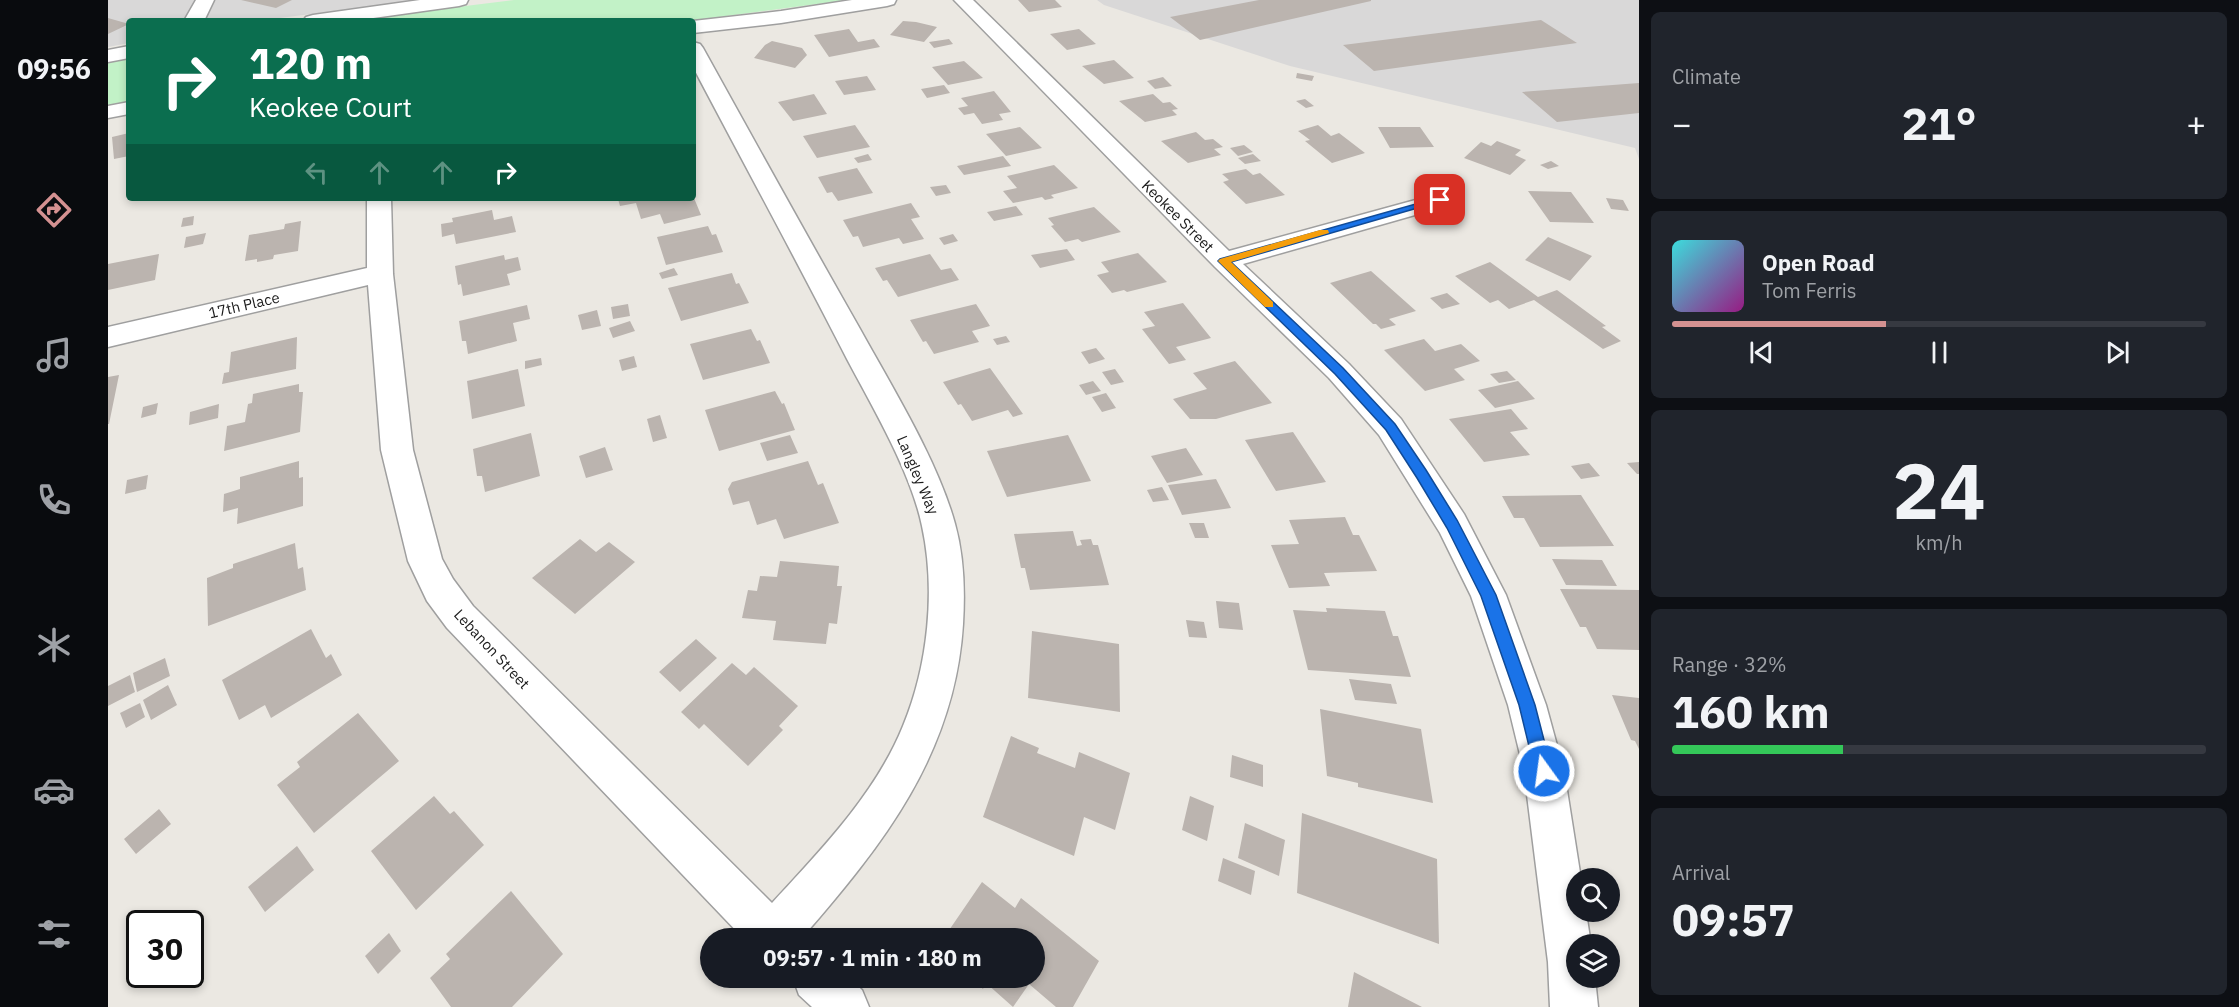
<!DOCTYPE html>
<html lang="en">
<head>
<meta charset="utf-8">
<style>
	:root { --surface:#171b24; --page:#20242c; --text:#f1f3f6; --muted:#9ea1a6; --line:#363941; --accent:#d49191 }
	body { margin:0; font-family:"IBM Plex Sans",sans-serif; background:var(--page); color:var(--text); height:100vh; display:flex; flex-direction:column; font-size:22px; white-space:nowrap }
	* { box-sizing:border-box; margin:0 }
	p { font-size:20px; color:var(--muted) }
	.icon { flex:none; width:33px; height:33px; fill:none; stroke:currentColor; stroke-width:2; stroke-linecap:round; stroke-linejoin:round }
	.map { position:relative; flex:1; overflow:hidden }
	.side { display:flex; flex-direction:column; gap:12px; padding:12px; background:#0d0f14; width:600px }
	.side>* { flex:none }
	.hud { position:absolute; left:18px; top:18px; width:570px; height:183px; border-radius:6px; box-shadow:0 3px 9px #0003; background:#0b6e4f; color:#fff; overflow:hidden }
	.controls { position:absolute; left:1458px; top:868px; display:grid; gap:12px }
	.controls a { display:grid; place-items:center; width:54px; height:54px; border-radius:50%; background:var(--surface); box-shadow:0 3px 9px #0003; font-size:30px }
	.speed { position:absolute; left:18px; top:910px; display:flex; gap:12px; font-size:30px; font-weight:700; text-align:center }
	.speed>* { display:grid; place-content:center; width:78px; height:78px; border-radius:50%; background:var(--surface); box-shadow:0 3px 9px #0003; line-height:1 }
	.speed .limit { border:3px solid #111; border-radius:9px; background:#fff; color:#111 }
	.pin { position:absolute; display:grid; place-items:center; width:51px; height:51px; color:#fff; margin:-26px; border-radius:12px; box-shadow:0 3px 9px #0006 }
	.me { position:absolute; width:66px; margin:-33px; rotate:346deg; stroke-linejoin:round; filter:drop-shadow(0 0 4px #0008) }
	.turn { display:flex; align-items:center; gap:21px; height:126px; padding:0 24px; font-size:27px }
	.turn .icon { width:78px; height:78px; stroke-width:2.5 }
	.turn b { display:block; font-size:42px; line-height:51px }
	.lanes { display:flex; align-items:center; height:57px; padding:0 24px; background:#0003; justify-content:center; gap:30px; direction:ltr }
	.lanes .off { opacity:.35 }
	.big { font-size:45px; font-weight:700; line-height:1.1 }
	.side .widget { flex:1; display:flex; flex-direction:column; justify-content:center; gap:9px; min-width:0; padding:0 21px; border-radius:9px; background:var(--page) }
	.side .dial { align-items:center; gap:0 }
	.dial b { font-size:78px; line-height:1 }
	.song { display:flex; align-items:center; gap:18px }
	.cover { width:72px; height:72px; border-radius:9px; background:linear-gradient(135deg,hsl(180 70% 55%),hsl(310 70% 35%)) }
	.played { height:6px; border-radius:3px; background:linear-gradient(90deg,var(--accent) 40%,var(--line) 40%) }
	.keys { display:flex; justify-content:space-around; direction:ltr }
	.heat { display:flex; justify-content:space-between; align-items:center; font-size:33px; direction:ltr }
	.charge { height:9px; border-radius:4px; background:linear-gradient(90deg,#34c759 32%,var(--line) 0) }
	.trip { position:absolute; left:592px; top:928px; width:345px; height:60px; border-radius:30px; background:var(--surface); box-shadow:0 3px 9px #0003; font-weight:700; line-height:60px; text-align:center }
	main { display:flex; flex:1; min-height:0 }
	.tabs { display:flex; flex-direction:column; width:108px; justify-content:space-around; align-items:center; background:#090b0e; color:var(--muted) }
	.tabs .icon { width:42px; height:42px }
	.tabs .current { color:var(--accent) }
	.tabs b { font-size:27px; color:var(--text) }
	.map>svg:first-child { display:block }
	.residential { fill:#d9d8d8 }
	.park { fill:#c2f2c7 }
	.building { fill:#bbb4af }
	.lines { fill:none; stroke-linecap:round; stroke-linejoin:round }
	.minor-casing { stroke:#9f9f9f; stroke-width:3 }
	.minor { fill:#fff; fill-rule:evenodd }
	.route { fill:#1a73e8; stroke:#114b97; stroke-width:1.5 }
	.slow { fill:#f59e0b }
	.labels { text-anchor:middle; dominant-baseline:central; stroke-width:6; stroke-linejoin:round; paint-order:stroke }
	.street-label { font-size:15px; fill:#1b1b1b; stroke:#fff }
</style>
</head>
<body>
<main>
<nav class="tabs">
<b>09:56</b>
<svg class="icon current" aria-label="directions" viewBox="0 0 24 24"><path d="M12 3l9 9-9 9-9-9zM9 14v-3h6M13 9l2 2-2 2"/></svg>
<svg class="icon" aria-label="music" viewBox="0 0 24 24"><path d="M9 18V5l10-2v13"/><circle cx="6" cy="18" r="3"/><circle cx="16" cy="16" r="3"/></svg>
<svg class="icon" aria-label="phone" viewBox="0 0 24 24"><path d="M5 4h4l2 5-3 2q2 4 5 5l2-3 5 2v4C11 20 4 13 5 4z"/></svg>
<svg class="icon" aria-label="climate" viewBox="0 0 24 24"><path d="M12 3v18M4 7l16 10M4 17L20 7"/></svg>
<svg class="icon" aria-label="car" viewBox="0 0 24 24"><path d="M5 17H2v-5l4-1 3-4h7l3 4 3 1v5h-3M9 17h6M6 11h13"/><circle cx="7" cy="17" r="2"/><circle cx="17" cy="17" r="2"/></svg>
<svg class="icon" aria-label="filters" viewBox="0 0 24 24"><path d="M4 7h16M4 17h16"/><circle cx="9" cy="7" r="2"/><circle cx="15" cy="17" r="2"/></svg>
</nav>
<div class="map">
<svg width="1531" height="1007" viewBox="0 0 1531 1007">
	<rect width="100%" height="100%" fill="#ebe8e2"/>
	<!-- residential -->
	<path class="residential" d="M0,0H313L148,21H21V43L0,47Z
		M989,0H1531V159L1527,148L1182,66L996,5Z"/>
	<!-- park -->
	<path class="park" d="M406,0H740L581,21H236Z
		M21,58V101L0,105V62Z"/>
	<!-- building -->
	<path class="building" d="M133,0H184L168,8Z
		M910,0H947L954,7L921,12Z
		M1151,0H1263V1L1092,40L1062,17Z
		M0,18L21,24L0,34Z
		M1433,20L1469,43L1266,71L1235,45Z
		M795,21L808,22L829,27L816,42L782,35Z
		M741,29L750,42L766,39L772,47L721,57L706,35Z
		M971,29L988,44L959,50L942,34Z
		M841,39L845,44L826,48L821,42Z
		M664,41L694,48L699,55L687,68L646,58L657,45Z
		M1006,60L1026,78L996,84L974,66Z
		M856,61L875,78L840,85L824,67Z
		M1189,73L1206,76L1204,81L1188,78Z
		M759,76L768,90L736,95L727,81Z
		M1055,77L1064,86L1047,89L1039,81Z
		M1531,83V113L1449,122L1414,92Z
		M836,85L842,93L819,98L813,89Z
		M886,91L903,112L891,114L895,120L874,124L866,113L856,115L850,108L860,106L853,98Z
		M706,94L719,114L685,121L670,102Z
		M1045,94L1055,103L1062,102L1070,109L1064,110L1069,115L1037,122L1011,101Z
		M1197,99L1206,106L1198,108L1188,101Z
		M747,125L762,147L709,158L695,136Z
		M1210,125L1223,136L1231,133L1257,153L1224,163L1197,141L1202,140L1190,131Z
		M912,127L934,148L898,156L878,134Z
		M1270,127H1312L1326,147L1282,148Z
		M1088,132L1097,140L1105,139L1115,147L1106,149L1113,155L1080,163L1053,141Z
		M21,133V156L6,159L4,137Z
		M1389,141L1413,150L1407,155L1418,160L1402,175L1356,158L1373,142L1383,146Z
		M1136,145L1145,152L1130,156L1122,148Z
		M760,154L764,160L750,163L746,158Z
		M1145,154L1153,161L1137,164L1130,158Z
		M895,156L903,166L856,175L849,166Z
		M1443,161L1451,166L1440,169L1432,165Z
		M946,165L970,188L943,195L946,198L937,200L934,197L905,203L895,191L909,188L899,176Z
		M749,168L765,193L730,201L724,192L719,193L710,177Z
		M1138,169L1145,175L1152,173L1177,195L1138,204L1115,182L1121,180L1114,174Z
		M838,185L843,193L828,196L822,187Z
		M1420,191L1463,192L1486,223L1442,222Z
		M586,198L593,215L556,224L552,214L533,219L528,203L512,206L510,199Z
		M1498,198L1515,200L1521,211L1503,209Z
		M803,203L812,217L803,219L816,239L795,244L791,238L755,247L750,236L745,237L735,220Z
		M908,206L915,215L886,221L879,212Z
		M986,207L1013,232L974,242L970,239L957,242L943,226L946,225L940,218Z
		M384,210L386,220L404,216L408,232L348,244L346,234L334,237L333,224L345,222L344,218Z
		M86,216L85,225L73,227L75,218Z
		M193,221L190,251L166,255L165,259L149,262V259L137,261L141,235L176,229L177,224Z
		M600,226L604,235L608,234L615,252L558,265L549,237Z
		M98,233L95,244L76,248L78,237Z
		M845,234L850,241L836,245L831,238Z
		M1440,237L1484,256L1462,281L1417,260Z
		M959,249L967,260L932,268L923,255Z
		M1030,253L1059,282L1019,292L1016,290L1004,293L989,275L1001,272L993,262Z
		M51,254L47,280L0,290V264Z
		M822,254L833,270L843,268L851,280L790,297L779,280L775,281L767,268Z
		M396,255L397,260L410,257L413,270L399,274L402,285L355,296L353,284L350,285L347,266Z
		M1382,262L1430,297L1449,290L1498,326L1494,327L1513,341L1495,349L1426,300L1401,309L1390,300L1382,303L1347,276Z
		M566,268L570,275L554,279L551,273Z
		M1263,271L1308,311L1281,319L1288,325L1273,329L1268,324H1265L1222,283Z
		M624,273L628,284L631,283L641,303L573,321L560,288Z
		M1339,293L1352,304L1334,309L1322,298Z
		M1075,303L1103,338L1068,347L1078,360L1061,364L1034,329L1047,326L1036,312Z
		M520,304L522,316L505,319L503,307Z
		M868,304L882,326L864,331L871,342L826,354L818,341L815,342L802,320Z
		M419,305L422,319L405,323L409,341L360,354L358,341H354L351,321Z
		M489,310L493,326L474,330L470,315Z
		M522,321L527,331L505,338L501,328Z
		M643,329L649,341L652,340L662,363L595,380L582,344Z
		M898,336L902,342L889,345L885,339Z
		M189,337L188,369L114,384L116,373L121,372L123,352Z
		M1316,339L1327,351L1353,344L1372,361L1346,369L1357,380L1317,391L1276,350Z
		M988,348L997,359L981,364L973,352Z
		M526,356L529,367L514,371L511,360Z
		M433,358L434,365L417,369V361Z
		M1127,361L1164,403L1108,419H1082L1065,399L1099,389L1085,373Z
		M882,368L915,414L905,417L900,410L864,421L853,404L850,405L835,382Z
		M410,369L417,406L364,419L359,381Z
		M1007,369L1016,382L1003,385L994,372Z
		M1399,371L1408,380L1391,383L1382,374Z
		M11,375L1,424H0V377Z
		M985,381L993,391L978,395L971,385Z
		M1410,381L1427,399L1387,408L1370,390Z
		M191,384V392H195L192,432L116,451L119,426L137,422L140,404L144,403L145,394Z
		M667,391L674,404L676,403L687,430L611,451L597,410Z
		M998,393L1008,408L994,412L984,397Z
		M50,403L48,414L33,418L35,407Z
		M111,404L110,418L81,425L82,412Z
		M1403,409L1420,429L1402,432L1422,455L1376,462L1341,419Z
		M552,415L559,438L545,442L539,419Z
		M1185,432L1218,482L1168,491L1137,440Z
		M423,433L432,476L377,492L374,476H369L365,449Z
		M682,435L690,453L659,461L652,443Z
		M960,435L983,481L899,497L879,451Z
		M497,447L505,470L478,478L471,456Z
		M1078,448L1095,475L1059,483L1043,456Z
		M191,461V478L195,477V506L129,524L130,508L115,512L116,494L132,489V477Z
		M700,461L710,485L715,483L731,523L676,539L668,519L649,525L641,501L625,505L620,489L624,482Z
		M1531,462V474H1529L1519,463Z
		M1481,463L1492,476L1473,479L1463,466Z
		M40,475L38,489L17,494L19,480Z
		M1108,479L1123,508L1074,515L1060,485Z
		M1054,487L1061,500L1045,502L1039,490Z
		M1473,495L1506,546L1432,547L1416,518H1406L1394,496Z
		M1237,517L1245,535H1251L1269,571L1216,573L1222,586L1181,588L1163,545L1191,544L1181,520Z
		M1081,523H1096L1101,538H1087Z
		M965,531L969,546L974,545L972,540L983,539L985,545H990L1001,585L922,590L917,568H913L906,534Z
		M472,539L488,552L501,542L527,562L467,614L424,578Z
		M187,543L190,569L195,567L198,590L100,626L99,578L125,568V564Z
		M1444,559L1494,560L1509,586L1458,585Z
		M672,561L731,566L729,586H734L729,624L721,623L718,644L665,640L668,621L634,618L640,590L649,591L652,576L669,577Z
		M1452,589L1531,590V650L1489,649L1478,627H1472Z
		M1108,601L1131,603L1135,630L1111,628Z
		M1218,608L1277,611L1285,636H1290L1303,677L1200,670L1185,610L1219,612Z
		M1078,620L1096,622L1099,638L1081,637Z
		M203,629L218,658L223,654L234,675L163,718L157,705L131,720L114,680Z
		M924,631L1011,644L1012,712L920,698Z
		M588,639L609,658L572,692L551,672Z
		M57,658L62,676L29,692L25,673Z
		M624,663L638,675L646,667L690,706L671,726L675,730L640,766L596,724L591,729L573,712Z
		M22,675L27,692L0,706V686Z
		M1241,679L1283,684L1289,704L1247,700Z
		M60,685L69,705L43,720L35,700Z
		M1504,695L1531,698V749L1527,741L1523,740Z
		M32,703L37,717L18,728L12,713Z
		M1212,709L1313,729L1325,803L1250,787V783L1219,776Z
		M250,713L291,761L206,833L169,785L192,767L189,762Z
		M903,736L931,748L929,753L967,768L971,752L1022,773L1007,830L976,817L966,856L875,817Z
		M1124,755L1155,765V787L1122,777Z
		M326,796L342,814L346,811L376,845L308,910L263,851Z
		M1082,796L1106,806L1099,841L1074,830Z
		M51,809L63,824L28,854L16,839Z
		M1194,813L1329,859L1331,944L1189,893Z
		M1137,823L1177,840L1171,876L1130,858Z
		M189,846L206,870L157,912L140,887Z
		M1115,858L1147,871L1143,895L1110,881Z
		M874,882L907,908L913,898L991,961L965,1007H948L921,984L905,1007L878,983L875,989L863,978H927V939H835Z
		M403,891L455,954L404,1007H343L322,978L342,959L338,954Z
		M281,933L293,951L270,974L257,956Z
		M1246,972L1314,1007H1240Z"/>
	<g class="lines">
		<!-- minor casing -->
		<g class="minor-casing">
			<path id="minor" d="M88,0H106L96,21H76Z
				M312,0H360L358,4L351,6L244,21H195L198,17L205,15Z
				M744,0H788L786,4L779,6L673,23L585,33V21L673,11Z
				M846,0H865L1121,251L1333,193L1342,195L1345,200L1342,205L1135,264L1241,364L1293,419L1356,514L1398,595L1438,705L1456,771L1473,879H1468V912H1478L1483,945H1468V978H1487L1490,1007H1442L1440,962L1416,771L1400,705L1363,596L1332,533L1271,435L1221,378L1107,267Z
				M585,42L592,44L595,48C647,142 699,236 752,329C784,387 830,461 847,524C856,556 857,591 855,624C847,754 775,845 693,939H636L339,628L319,601L300,561L273,450L260,285L0,347V327L259,268V198H283L285,274L305,450L334,559L345,579L365,606L664,903C713,850 768,793 795,726C820,666 828,590 814,526C803,472 765,408 739,359C689,261 636,164 585,67Z
				M21,46V58L0,62V50Z
				M21,102V114L0,118V106Z
				M685,978H741L754,990L761,1007H704L691,995Z"/>
		</g>
		<!-- minor -->
		<use href="#minor" class="minor"/>
	</g>
	<!-- route -->
	<path class="route" d="M1329,198L1337,200L1123,262L1235,368L1287,424L1318,470L1349,520L1388,595L1427,705L1444,771L1442,776L1436,779L1430,776L1427,771L1411,705L1373,596L1339,528L1309,478L1278,430L1227,374L1110,261L1112,259Z"/>
	<!-- slow -->
	<path class="slow" d="M1212,230H1220L1221,233L1123,262L1165,302V307H1157L1110,261L1112,259Z"/>
	<g class="labels">
		<!-- street labels -->
		<g class="street-label">
			<text transform="translate(1070 216) rotate(45)">Keokee Street</text>
			<text transform="translate(136 305) rotate(-13)">17th Place</text>
			<text transform="translate(810 475) rotate(67)">Langley Way</text>
			<text transform="translate(384 649) rotate(47)">Lebanon Street</text>
		</g>
	</g>
</svg>
<div class="controls">
<a><svg class="icon" aria-label="search" viewBox="0 0 24 24"><circle cx="10" cy="10" r="6"/><path d="M15 15l6 6"/></svg></a>
<a><svg class="icon" aria-label="layers" viewBox="0 0 24 24"><path d="M12 4l9 5-9 5-9-5zM3 14l9 5 9-5"/></svg></a>
</div>
<div class="speed"><div class="limit">30</div></div>
<div class="pin" style="left:1332px;top:200px;background:#d93025"><svg class="icon" aria-label="arrive" viewBox="0 0 24 24"><path d="M6 21V4h12l-3 4 3 4H6"/></svg></div>
<svg class="me" style="left:1436px;top:771px" viewBox="-20 -20 40 40"><circle r="17" fill="#1a73e8" stroke="#fff" stroke-width="3"/><path d="M0-11L8 9 0 5-8 9z" fill="#fff"/></svg>
<div class="trip">09:57 · 1 min · 180 m</div>
<div class="hud">
<div class="turn"><svg class="icon" aria-label="right" viewBox="0 0 24 24"><path d="M7 20v-9h11M14 6l5 5-5 5"/></svg><div><b>120 m</b>Keokee Court</div></div>
<div class="lanes"><svg class="icon off" aria-label="left" viewBox="0 0 24 24"><path d="M17 20v-9H6M10 6l-5 5 5 5"/></svg><svg class="icon off" aria-label="ahead" viewBox="0 0 24 24"><path d="M12 20V5M6 11l6-6 6 6"/></svg><svg class="icon off" aria-label="ahead" viewBox="0 0 24 24"><path d="M12 20V5M6 11l6-6 6 6"/></svg><svg class="icon" aria-label="right" viewBox="0 0 24 24"><path d="M7 20v-9h11M14 6l5 5-5 5"/></svg></div>
</div>
</div>
<section class="side">
<div class="widget"><p>Climate</p>
<div class="heat"><a>−</a><b class="big">21°</b><a>+</a></div>
</div>
<div class="widget">
<div class="song"><i class="cover"></i><div><b>Open Road</b><p>Tom Ferris</p></div></div>
<div class="played"></div>
<div class="keys"><svg class="icon" aria-label="previous" viewBox="0 0 24 24"><path d="M18 5L8 12l10 7zM5 5v14"/></svg><svg class="icon" aria-label="pause" viewBox="0 0 24 24"><path d="M8 5v14M16 5v14"/></svg><svg class="icon" aria-label="next" viewBox="0 0 24 24"><path d="M6 5l10 7-10 7zM19 5v14"/></svg></div>
</div>
<div class="widget dial"><b>24</b><p>km/h</p></div>
<div class="widget"><p>Range · 32%</p><b class="big">160 km</b><div class="charge"></div></div>
<div class="widget"><p>Arrival</p><b class="big">09:57</b></div>
</section>
</main>
</body>
</html>
